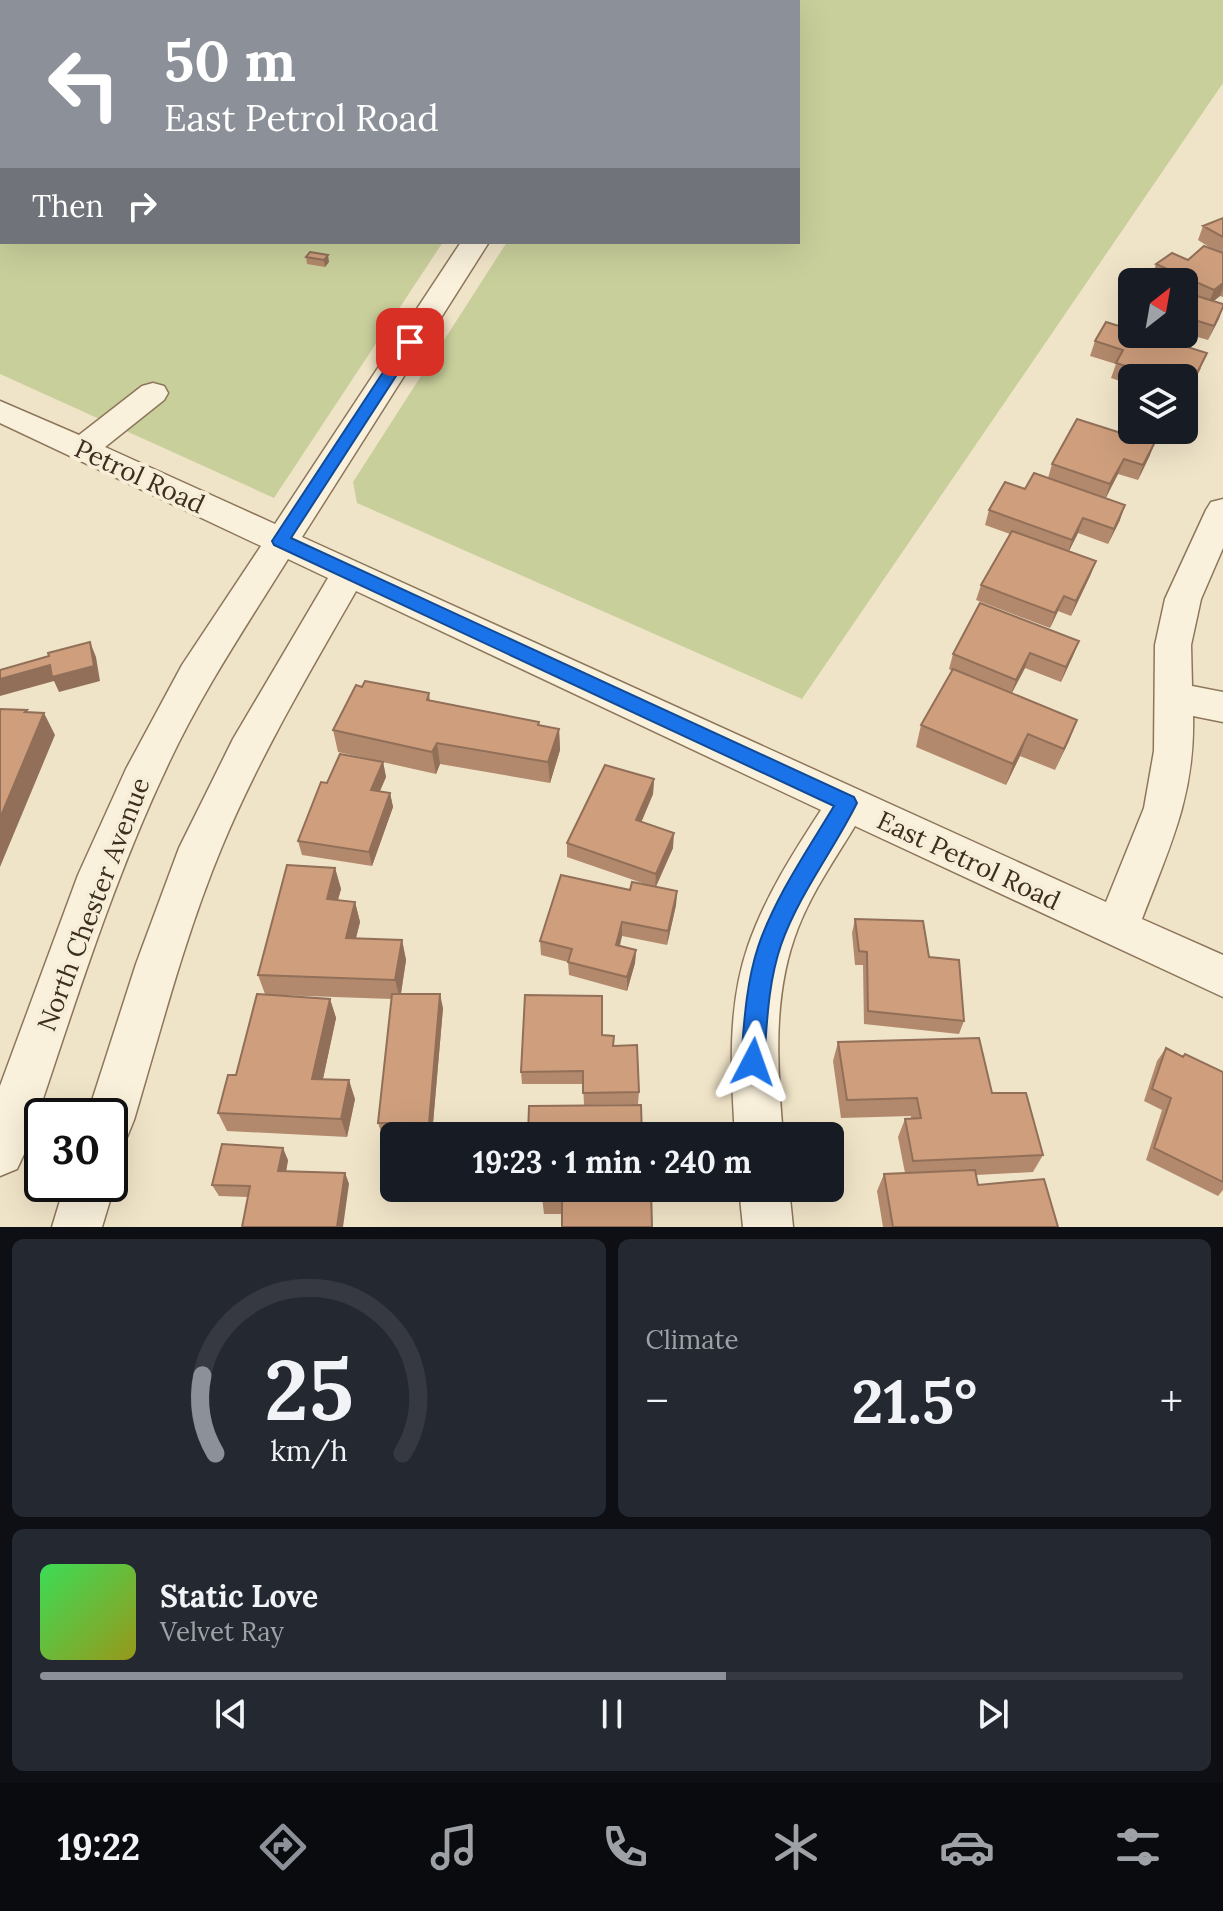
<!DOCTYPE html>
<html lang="en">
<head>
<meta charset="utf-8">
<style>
	:root { --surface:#171b24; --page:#242831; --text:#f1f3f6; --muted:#9ea1a6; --line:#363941; --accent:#8c9099 }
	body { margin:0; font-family:Lora,serif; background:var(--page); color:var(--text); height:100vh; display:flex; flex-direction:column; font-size:30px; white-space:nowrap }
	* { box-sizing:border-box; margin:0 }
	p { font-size:26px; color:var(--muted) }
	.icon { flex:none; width:44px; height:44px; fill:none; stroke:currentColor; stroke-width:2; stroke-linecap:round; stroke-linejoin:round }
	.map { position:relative; height:1227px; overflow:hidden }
	.side { display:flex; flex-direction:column; gap:12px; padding:12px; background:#0d0f14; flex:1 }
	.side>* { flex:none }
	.banner { position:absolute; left:0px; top:0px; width:800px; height:244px; box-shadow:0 8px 32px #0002; background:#8c9099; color:#fff; overflow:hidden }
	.needle { width:52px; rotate:31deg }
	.fabs { position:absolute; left:1118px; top:268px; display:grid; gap:16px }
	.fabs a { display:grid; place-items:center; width:80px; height:80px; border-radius:12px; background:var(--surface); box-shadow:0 8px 32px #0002; font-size:40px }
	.speed { position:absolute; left:24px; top:1098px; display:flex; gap:16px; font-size:40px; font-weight:700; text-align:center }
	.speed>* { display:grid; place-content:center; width:104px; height:104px; border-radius:50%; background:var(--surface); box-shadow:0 8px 32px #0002; line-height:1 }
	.speed .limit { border:4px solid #111; border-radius:12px; background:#fff; color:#111 }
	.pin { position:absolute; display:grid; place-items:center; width:68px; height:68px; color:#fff; margin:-34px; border-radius:16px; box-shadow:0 4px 12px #0006 }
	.me { position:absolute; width:88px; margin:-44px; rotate:4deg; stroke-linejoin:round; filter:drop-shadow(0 0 6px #0008) }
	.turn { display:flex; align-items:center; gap:28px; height:168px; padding:0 32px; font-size:36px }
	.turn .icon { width:104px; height:104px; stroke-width:2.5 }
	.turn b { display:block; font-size:56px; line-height:68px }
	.then { display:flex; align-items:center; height:76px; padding:0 32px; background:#0003; gap:16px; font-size:30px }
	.big { font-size:60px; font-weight:700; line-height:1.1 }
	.side .widget { flex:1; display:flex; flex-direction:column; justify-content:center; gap:12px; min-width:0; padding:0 28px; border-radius:12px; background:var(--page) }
	.side .dial { align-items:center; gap:0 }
	.dial svg { height:208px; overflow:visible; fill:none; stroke:var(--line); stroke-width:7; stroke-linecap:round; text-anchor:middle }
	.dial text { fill:var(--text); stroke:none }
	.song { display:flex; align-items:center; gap:24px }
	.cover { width:96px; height:96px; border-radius:12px; background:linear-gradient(135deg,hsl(130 70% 55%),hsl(60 70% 35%)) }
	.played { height:8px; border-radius:4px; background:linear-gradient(90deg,var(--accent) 60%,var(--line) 60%) }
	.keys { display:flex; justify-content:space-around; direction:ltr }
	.heat { display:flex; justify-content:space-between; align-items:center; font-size:44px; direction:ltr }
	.side .tiles { flex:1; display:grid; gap:12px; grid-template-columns:1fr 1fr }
	.widget:last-child { grid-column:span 2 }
	.trip { position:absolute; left:380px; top:1122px; width:464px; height:80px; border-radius:12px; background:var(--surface); box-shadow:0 8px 32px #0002; font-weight:700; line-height:80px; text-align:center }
	.menu { display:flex; height:128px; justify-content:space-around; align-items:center; background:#090b0e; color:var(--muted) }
	.menu .icon { width:56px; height:56px }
	.menu .active { color:var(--accent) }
	.menu b { font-size:36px; color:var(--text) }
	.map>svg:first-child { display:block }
	.green { fill:#c9cf9b }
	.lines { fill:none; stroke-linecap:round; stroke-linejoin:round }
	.minor-casing { stroke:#8d765c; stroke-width:3 }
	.minor { fill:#faf1dc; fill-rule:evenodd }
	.wall { fill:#b2896c }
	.shaded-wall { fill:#916f58 }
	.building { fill:#cf9f7d; stroke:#916f58; stroke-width:2 }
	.route { fill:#1a73e8; stroke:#114b97; stroke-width:2 }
	.labels { text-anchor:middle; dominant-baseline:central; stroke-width:8; stroke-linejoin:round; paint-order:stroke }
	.street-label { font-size:26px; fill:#3d2e20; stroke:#f7eed8 }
</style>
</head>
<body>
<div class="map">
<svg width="1223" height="1227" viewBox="0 0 1223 1227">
	<rect width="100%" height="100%" fill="#f0e4c8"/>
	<!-- green -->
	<path class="green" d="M0,0H607L2,2V242H443L274,498L0,374Z
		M661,0H1223V83L802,699L357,503L353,482L507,242H798V2Z"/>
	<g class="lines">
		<!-- minor casing -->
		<g class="minor-casing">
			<path id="minor" d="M623,0H645L621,2Z
				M461,242H489L302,537L1106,902L1144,808L1154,751L1155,645L1165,599L1206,510L1211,502L1223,499V548L1201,599L1191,645L1192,686L1223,692V722L1193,716C1195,795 1170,846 1142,919L1223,955V997L855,826C835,859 812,892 798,928C772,994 777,1067 783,1136H735C731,1073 727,1007 748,946C765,897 793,853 821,810L356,591C308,675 258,759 221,849C185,936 161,1029 134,1120L127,1137L110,1144V1116H87L136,964L179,848L233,739L328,578L288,559C245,628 200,695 166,769C108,892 69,1024 25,1152L17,1169L0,1176V1086L78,875L126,769L182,665L261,546L0,423V401L79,435L142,386L153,383L164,386L168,393L164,400L105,447L275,524Z
				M110,1172L115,1184L102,1227H52L65,1184H110Z
				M739,1188H789L793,1227H743Z"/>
		</g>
		<!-- minor -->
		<use href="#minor" class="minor"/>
	</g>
	<!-- wall -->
	<path class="wall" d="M1223,218V297L1220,296L1214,301L1223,308L1208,340L1184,333V282H1158L1151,279L1156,264L1188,260L1214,250L1198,240L1203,226Z
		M310,252L329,262L325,267L307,264L306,257Z
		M1153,334H1178L1175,341Z
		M1095,341L1201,368L1191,388L1184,385V378H1132V385L1111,378L1116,364L1090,356Z
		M1121,433L1150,455L1138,480L1118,474L1106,498L1120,520L1108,544L1078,533L1069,551L1096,561L1090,576L1071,616L1058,611L1050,628L976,600L981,585L1010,534L985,525L989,510L1048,478L1052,464Z
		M1079,641L1061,682L1025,668L1012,693L1077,720L1055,770L1020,756L1006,785L916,747L921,725L952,671L949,669L953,654Z
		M362,687L429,693L430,700L539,722V725L559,729L560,750L550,783L440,764L436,774L338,752L333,730Z
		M383,762L386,777L380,791L390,793L393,807L372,866L302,855L298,841L327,783Z
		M654,779L653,794L641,822L673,848L656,887L677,891L676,905L667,945L622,936L620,946L636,950L635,963L627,991L569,975L568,962L541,955L540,941L630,890L648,885L567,857V843Z
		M335,868L341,889L338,900L355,902L360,922L356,938L402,940L406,960L401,994L443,1008L432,1135H382L378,1123L392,999L277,995L330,999L336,1018L323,1079L355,1099L347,1137L227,1131L218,1113L236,1075L265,994L258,975Z
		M855,919L929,957L964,1021L959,1034L864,1024L863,965H855L852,933Z
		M602,1035L614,1046L639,1092L638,1104L584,1105L583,1084H522L521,1072Z
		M838,1042L992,1093L1043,1155L1033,1172L976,1175L978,1185L1058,1227H883L877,1191L884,1174L905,1173L898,1137L905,1119H911V1116L841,1118L833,1061Z
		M1166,1048L1183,1057L1185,1054L1223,1072V1190L1218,1196L1146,1160L1162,1110L1144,1101L1157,1061Z
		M288,1160L286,1172L345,1173L349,1184L247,1197L219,1196L212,1185Z
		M651,1188L562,1214H544L542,1197Z"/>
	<!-- shaded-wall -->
	<path class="shaded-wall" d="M328,255L329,262L325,267L324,260Z
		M1223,283V288L1220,296L1208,305L1214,290Z
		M1223,307L1219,319L1208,340L1214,326Z
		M1156,440L1150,455L1138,480L1143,465Z
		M1124,459L1118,474L1105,499L1110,484Z
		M1125,505L1120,520L1108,544L1114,529Z
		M1083,518L1078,533L1067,555L1072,540Z
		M1096,561L1090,576L1071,616L1076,601Z
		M1064,596L1058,611L1050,628L1055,613Z
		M1079,641L1073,656L1061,682L1066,667Z
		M90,642L96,657L100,681L59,692L54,681L0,696V679Z
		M1030,653L1025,668L1011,694L1016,680Z
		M27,710L37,731L44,713L55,735L0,867V818Z
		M1077,720L1069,741L1055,770L1064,749Z
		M559,729L560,750L550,783L548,762Z
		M1028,734L1020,756L1006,785L1013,764Z
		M437,743L440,764L436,774L432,752Z
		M383,762L386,777L374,804L371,790Z
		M654,779L653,794L636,835V820Z
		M390,793L393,807L372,866L369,852Z
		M674,833L673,848L655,888L656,874Z
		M335,868L341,889L332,920L327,899Z
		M677,891L676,905L667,945L668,931Z
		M355,902L360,922L351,957L346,938Z
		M622,922V936L616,958V945Z
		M402,940L406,960L400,999L395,980Z
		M636,950L635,963L627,991V977Z
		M440,994L443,1008L432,1135L429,1123Z
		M330,999L336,1018L319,1097L312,1079Z
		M349,1080L355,1099L347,1137L341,1119Z
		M283,1148L288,1160L284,1183L278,1171Z
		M345,1173L349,1184L343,1227H337Z"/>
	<!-- building -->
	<path class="building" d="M1223,218V237L1203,226Z
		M1204,246L1223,253V283L1214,290L1156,264L1172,253L1188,260Z
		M310,252L328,255L324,260L306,257Z
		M1184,292L1223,304V307L1214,326L1185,317L1184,319Z
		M1106,322L1132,330V334H1145L1207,353L1197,373L1186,369L1182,378H1164L1116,363L1123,350L1095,341Z
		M1077,419L1121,433L1123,429L1156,440L1143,465L1124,459L1110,484L1052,464Z
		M1034,473L1125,505L1114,529L1083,518L1072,540L989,510L1005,482L1025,489Z
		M1012,531L1096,561L1076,601L1064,596L1055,613L981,585Z
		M980,603L1079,641L1066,667L1030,653L1016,680L953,654Z
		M90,642L94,666L52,677L50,665L0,679V670L49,656L48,653Z
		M953,669L1077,720L1064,749L1028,734L1013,764L921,725Z
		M365,681L429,693L427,700L539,722L538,725L559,729L548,762L437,743L432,752L333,730L356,685L362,687Z
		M0,709L27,710L25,712L44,713L0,818Z
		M340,754L383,762L371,790L390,793L369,852L298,841L321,782L327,783Z
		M605,765L654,779L636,820L674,833L656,874L567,843Z
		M287,865L335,868L327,899L355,902L346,938L402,940L395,980L258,975Z
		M561,875L630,890L632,882L677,891L668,931L622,922L616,945L636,950L627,977L568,962L572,949L540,941Z
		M855,919L923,921L929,957L959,960L964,1021L868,1011L867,952L859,951Z
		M257,994L330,999L312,1079L349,1080L341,1119L218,1113L228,1075H236Z
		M392,994H440L429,1123H378Z
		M525,995L602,996V1035L614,1036L613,1046L637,1045L639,1092L583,1093V1071L521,1072Z
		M979,1038L992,1093H1026L1043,1155L913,1161L905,1119L921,1118L917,1098L847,1100L838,1042Z
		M1166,1048L1183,1057L1185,1054L1223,1072V1182L1154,1148L1171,1098L1152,1089Z
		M641,1105L642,1136H528L529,1106Z
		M222,1144L283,1148L278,1171L345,1173L337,1227H242L250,1186L212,1185Z
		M975,1170L978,1185L1044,1179L1058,1227H893L884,1174Z
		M543,1188H651L652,1227H562V1197H542Z"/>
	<!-- route -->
	<path class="route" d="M410,337L418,342L291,538L854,797L857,803C833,851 799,894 781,945C768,983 767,1023 764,1062L761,1070L753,1073L744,1070L741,1062C744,1023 746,984 758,947C775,897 807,851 834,806L274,545L272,541L403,342Z"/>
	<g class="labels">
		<!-- street labels -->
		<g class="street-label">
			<text transform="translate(140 476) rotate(25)">Petrol Road</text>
			<text transform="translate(969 860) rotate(25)">East Petrol Road</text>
			<text transform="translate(93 904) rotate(-69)">North Chester Avenue</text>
		</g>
	</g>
</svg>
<div class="fabs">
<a><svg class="needle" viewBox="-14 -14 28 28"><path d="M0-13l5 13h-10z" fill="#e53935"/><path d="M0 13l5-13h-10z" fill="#9ea1a6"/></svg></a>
<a><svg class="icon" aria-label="layers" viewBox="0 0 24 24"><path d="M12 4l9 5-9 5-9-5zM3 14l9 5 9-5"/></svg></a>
</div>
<div class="speed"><div class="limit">30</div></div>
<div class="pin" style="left:410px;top:342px;background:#d93025"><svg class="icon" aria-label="arrive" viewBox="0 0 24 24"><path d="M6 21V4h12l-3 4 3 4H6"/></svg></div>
<svg class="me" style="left:753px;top:1062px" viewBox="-20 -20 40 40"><path d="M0-17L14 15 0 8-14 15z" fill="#1a73e8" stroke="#fff" stroke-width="4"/></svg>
<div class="trip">19:23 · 1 min · 240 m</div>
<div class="banner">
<div class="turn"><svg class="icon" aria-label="left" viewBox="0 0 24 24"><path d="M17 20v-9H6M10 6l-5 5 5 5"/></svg><div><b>50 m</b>East Petrol Road</div></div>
<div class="then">Then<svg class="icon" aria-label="right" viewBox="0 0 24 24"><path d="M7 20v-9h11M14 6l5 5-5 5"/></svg></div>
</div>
</div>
<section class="side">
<div class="tiles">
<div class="widget dial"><svg viewBox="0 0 100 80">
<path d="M14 69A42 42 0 1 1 86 69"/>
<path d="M14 69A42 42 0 0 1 9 39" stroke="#8c9099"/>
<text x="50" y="56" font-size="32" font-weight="700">25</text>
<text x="50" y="72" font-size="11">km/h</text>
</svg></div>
<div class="widget"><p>Climate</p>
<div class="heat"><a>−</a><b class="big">21.5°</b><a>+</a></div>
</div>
<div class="widget">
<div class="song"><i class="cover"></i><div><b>Static Love</b><p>Velvet Ray</p></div></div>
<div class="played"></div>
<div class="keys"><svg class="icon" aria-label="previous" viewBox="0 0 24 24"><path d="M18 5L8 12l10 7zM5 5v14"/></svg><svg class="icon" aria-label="pause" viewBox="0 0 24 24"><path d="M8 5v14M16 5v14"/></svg><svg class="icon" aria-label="next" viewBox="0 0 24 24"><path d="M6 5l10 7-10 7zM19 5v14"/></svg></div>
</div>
</div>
</section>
<nav class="menu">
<b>19:22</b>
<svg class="icon active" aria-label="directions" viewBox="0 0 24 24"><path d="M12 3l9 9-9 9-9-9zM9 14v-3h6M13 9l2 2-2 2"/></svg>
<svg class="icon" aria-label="music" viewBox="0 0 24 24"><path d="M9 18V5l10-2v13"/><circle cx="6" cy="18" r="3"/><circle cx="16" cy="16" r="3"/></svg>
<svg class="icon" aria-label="phone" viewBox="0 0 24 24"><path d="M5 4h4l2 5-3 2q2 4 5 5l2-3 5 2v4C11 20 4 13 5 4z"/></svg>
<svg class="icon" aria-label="climate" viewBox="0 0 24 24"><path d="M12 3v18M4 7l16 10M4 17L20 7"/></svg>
<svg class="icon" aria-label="car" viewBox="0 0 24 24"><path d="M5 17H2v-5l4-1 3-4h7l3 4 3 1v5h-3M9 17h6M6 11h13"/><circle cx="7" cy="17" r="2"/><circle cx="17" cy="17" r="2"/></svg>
<svg class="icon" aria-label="filters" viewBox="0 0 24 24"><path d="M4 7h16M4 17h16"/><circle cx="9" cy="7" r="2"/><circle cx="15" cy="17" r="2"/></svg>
</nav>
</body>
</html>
